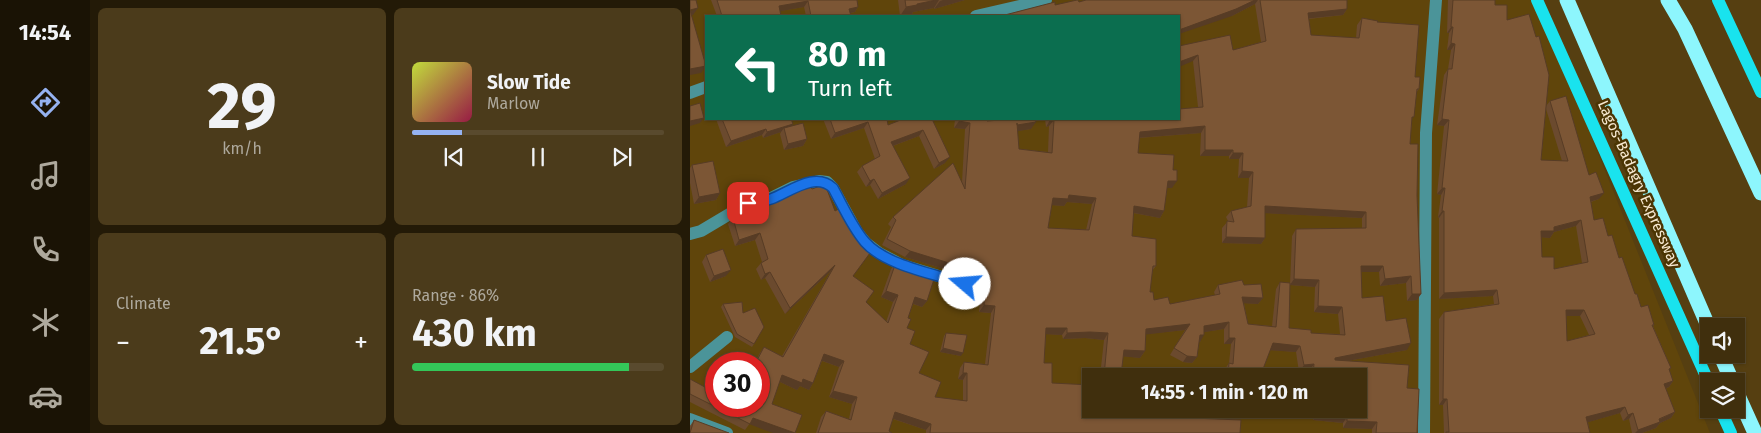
<!DOCTYPE html>
<html lang="en">
<head>
<meta charset="utf-8">
<style>
	:root { --surface:#402f0d; --page:#4b3b1b; --text:#f1f3f6; --muted:#aea99d; --line:#594a2e; --accent:#95b2f1 }
	body { margin:0; font-family:"Fira Sans",sans-serif; background:var(--page); color:var(--text); height:100vh; display:flex; flex-direction:column; font-size:19px; white-space:nowrap }
	* { box-sizing:border-box; margin:0 }
	p { font-size:16px; color:var(--muted) }
	.icon { flex:none; width:28px; height:28px; fill:none; stroke:currentColor; stroke-width:2; stroke-linecap:round; stroke-linejoin:round }
	.map { position:relative; flex:1; overflow:hidden }
	.drawer { display:flex; flex-direction:column; gap:8px; padding:8px; background:#231a07; width:600px }
	.drawer>* { flex:none }
	.hud { position:absolute; left:15px; top:15px; width:475px; height:105px; border-radius:0px; box-shadow:0 1px 4px #0004,0 0 0 1px var(--line); background:#0b6e4f; color:#fff; overflow:hidden }
	.fabs { position:absolute; left:1010px; top:318px; display:grid; gap:10px }
	.fabs a { display:grid; place-items:center; width:45px; height:45px; border-radius:0px; background:var(--surface); box-shadow:0 1px 4px #0004,0 0 0 1px var(--line); font-size:25px }
	.speed { position:absolute; left:15px; top:352px; display:flex; gap:10px; font-size:25px; font-weight:700; text-align:center }
	.speed>* { display:grid; place-content:center; width:65px; height:65px; border-radius:50%; background:var(--surface); box-shadow:0 1px 4px #0004,0 0 0 1px var(--line); line-height:1 }
	.speed .limit { border:8px solid #d22; background:#fff; color:#111 }
	.pin { position:absolute; display:grid; place-items:center; width:42px; height:42px; color:#fff; margin:-21px; border-radius:10px; box-shadow:0 2px 8px #0006 }
	.me { position:absolute; width:55px; margin:-28px; rotate:288deg; stroke-linejoin:round; filter:drop-shadow(0 0 4px #0008) }
	.turn { display:flex; align-items:center; gap:18px; height:105px; padding:0 20px; font-size:22px }
	.turn .icon { width:65px; height:65px; stroke-width:2.5 }
	.turn b { display:block; font-size:35px; line-height:42px }
	.big { font-size:38px; font-weight:700; line-height:1.1 }
	.drawer .card { flex:1; display:flex; flex-direction:column; justify-content:center; gap:8px; min-width:0; padding:0 18px; border-radius:8px; background:var(--page) }
	.drawer .dial { align-items:center; gap:0 }
	.dial b { font-size:65px; line-height:1 }
	.song { display:flex; align-items:center; gap:15px }
	.cover { width:60px; height:60px; border-radius:8px; background:linear-gradient(135deg,hsl(70 70% 55%),hsl(340 70% 35%)) }
	.played { height:5px; border-radius:2px; background:linear-gradient(90deg,var(--accent) 20%,var(--line) 20%) }
	.keys { display:flex; justify-content:space-around; direction:ltr }
	.heat { display:flex; justify-content:space-between; align-items:center; font-size:28px; direction:ltr }
	.charge { height:8px; border-radius:4px; background:linear-gradient(90deg,#34c759 86%,var(--line) 0) }
	.drawer .tiles { flex:1; display:grid; gap:8px; grid-template-columns:repeat(2,1fr) }
	.trip { position:absolute; left:392px; top:368px; width:285px; height:50px; border-radius:0px; background:var(--surface); box-shadow:0 1px 4px #0004,0 0 0 1px var(--line); font-weight:700; line-height:50px; text-align:center }
	main { display:flex; flex:1; min-height:0 }
	.tabs { display:flex; flex-direction:column; width:90px; justify-content:space-around; align-items:center; background:#1a1305; color:var(--muted) }
	.tabs .icon { width:35px; height:35px }
	.tabs .current { color:var(--accent) }
	.tabs b { font-size:22px; color:var(--text) }
	.map>svg:first-child { display:block }
	.built { fill:#60450b; fill-rule:evenodd }
	.lines { fill:none; stroke-linecap:round; stroke-linejoin:round }
	.minor { stroke:#4b9499; stroke-width:12 }
	.major { stroke:#19e3ee; stroke-width:12 }
	.highway { stroke:#8df6fd; stroke-width:15 }
	.wall { fill:#6b4a2e; fill-rule:evenodd }
	.shaded-wall { fill:#573c25 }
	.building { fill:#7c5635; stroke:#573c25; fill-rule:evenodd }
	.route-casing { stroke:#114b97; stroke-width:12 }
	.route { stroke:#1a73e8; stroke-width:9 }
	.labels { text-anchor:middle; dominant-baseline:central; stroke-width:5; stroke-linejoin:round; paint-order:stroke }
	.street-label { font-size:15px; fill:#f7e9d1; stroke:#4b3503 }
</style>
</head>
<body>
<main>
<nav class="tabs">
<b>14:54</b>
<svg class="icon current" aria-label="directions" viewBox="0 0 24 24"><path d="M12 3l9 9-9 9-9-9zM9 14v-3h6M13 9l2 2-2 2"/></svg>
<svg class="icon" aria-label="music" viewBox="0 0 24 24"><path d="M9 18V5l10-2v13"/><circle cx="6" cy="18" r="3"/><circle cx="16" cy="16" r="3"/></svg>
<svg class="icon" aria-label="phone" viewBox="0 0 24 24"><path d="M5 4h4l2 5-3 2q2 4 5 5l2-3 5 2v4C11 20 4 13 5 4z"/></svg>
<svg class="icon" aria-label="climate" viewBox="0 0 24 24"><path d="M12 3v18M4 7l16 10M4 17L20 7"/></svg>
<svg class="icon" aria-label="car" viewBox="0 0 24 24"><path d="M5 17H2v-5l4-1 3-4h7l3 4 3 1v5h-3M9 17h6M6 11h13"/><circle cx="7" cy="17" r="2"/><circle cx="17" cy="17" r="2"/></svg>
</nav>
<section class="drawer">
<div class="tiles">
<div class="card dial"><b>29</b><p>km/h</p></div>
<div class="card">
<div class="song"><i class="cover"></i><div><b>Slow Tide</b><p>Marlow</p></div></div>
<div class="played"></div>
<div class="keys"><svg class="icon" aria-label="previous" viewBox="0 0 24 24"><path d="M18 5L8 12l10 7zM5 5v14"/></svg><svg class="icon" aria-label="pause" viewBox="0 0 24 24"><path d="M8 5v14M16 5v14"/></svg><svg class="icon" aria-label="next" viewBox="0 0 24 24"><path d="M6 5l10 7-10 7zM19 5v14"/></svg></div>
</div>
<div class="card"><p>Climate</p>
<div class="heat"><a>−</a><b class="big">21.5°</b><a>+</a></div>
</div>
<div class="card"><p>Range · 86%</p><b class="big">430 km</b><div class="charge"></div></div>
</div>
</section>
<div class="map">
<svg width="1071" height="433" viewBox="0 0 1071 433">
	<rect width="100%" height="100%" fill="#563f11"/>
	<!-- built -->
	<path class="built" d="M0,0H841L886,98L1020,433H0ZM16,16H489V119H16ZM26,364H69V406H26ZM401,376H669V409H401Z"/>
	<g class="lines">
		<!-- minor -->
		<path class="minor" d="M286,16L356,0
			M0,93L16,87
			M0,234L11,231L58,203L73,202L103,187L129,181L137,182L143,188L167,232L176,243L189,253L212,265L275,284
			M0,367L37,337
			M0,419L37,433
			M734,433L736,133L746,0"/>
		<!-- major -->
		<path class="major" d="M847,0L1019,383
			M1028,0L1071,92
			M1030,409L1041,433"/>
		<!-- highway -->
		<path class="highway" d="M877,0L1019,328
			M978,0L995,29L1071,193
			M1030,354L1042,381
			M1046,391L1065,433"/>
	</g>
	<!-- wall -->
	<path class="wall" d="M21,0H167L168,7L165,12L160,13L161,16H116L114,7L90,11L91,16H27Z
		M208,0H275L244,9V8L223,12L222,14L210,16Z
		M396,0H669H657V9L653,15L619,19L621,35L666,38L667,25L672,18L687,22L725,77L729,89L726,93L722,120L720,144L727,195V300L717,301L716,283L690,286L689,272H671L672,298L696,321L717,350L657,361L717,388L727,433H682V429L653,428V423L623,420L624,416H616L617,409H669V376H619L620,370L609,372L606,352L580,350L573,369L596,376H534L535,369L539,363L541,344H534V329L514,332L510,342H509L507,357L502,363L493,362L480,355L495,330L456,334L455,351L450,358L433,356L430,376H410L414,340L395,338L373,339L372,335L356,334L354,363L362,383L440,412L477,417L550,433H236V430L203,419L199,431L202,433H126L131,417L136,411L159,419L162,404L139,397L149,367L132,361L123,383L119,390L110,386L107,390L90,382L55,430L0,402V379L26,406H69V364H64L70,353L74,347L92,356L141,271L95,314L75,278L71,280L66,269L71,263L72,262L65,240L45,246L38,224L43,218L61,211L66,205L163,276L176,302L196,322L203,302L191,297L201,269L206,262L237,301L232,307L223,304L218,318L217,328L220,344L229,373L245,397L273,401V380L268,379L270,368L274,362L295,364L301,313L289,312L291,285L283,282L277,276L215,257L192,245L201,227L198,224L203,217L272,182L275,129L264,128L265,119H298L297,121L320,120V119H345L341,129L327,131L329,149L358,152L359,126L356,127L355,119H489L508,107L503,61L489,46L543,50L571,42L565,4L542,16L365,5L389,2ZM511,133L510,156H539V159H549L548,178H559L557,207L541,211L536,217L538,221L532,228V243L571,244L575,238V213L672,218V228L606,229L602,236L600,285L625,287L624,312L648,314L650,334L621,333L599,328L590,282L586,289L582,326L558,324L554,303L568,304L573,298L554,285H528L524,292L525,295L480,304L464,300L460,292L462,271L466,266L442,236L443,213L470,218L474,211L477,188H482L448,153L449,138ZM377,202L402,204L396,230L358,228L362,205L374,206Z
		M758,0H805V5L817,20L856,106L860,101L899,175L909,199L901,202L904,220L918,236L951,307L964,325L963,326L981,368L979,370L983,381L979,387L975,389L985,412L981,418L970,423L966,428L952,433H942L939,419L933,421L930,413L898,422L900,433H754L753,405H749V319L754,312L804,304L803,296L749,299V218L748,217L751,195L747,194L754,126L747,125L754,75L758,69L761,50H757L759,33H757ZM856,109L872,161L851,160ZM886,226L892,263L864,269L852,257L851,237L860,238L864,232ZM876,316H890L899,335L877,341Z
		M26,119H101V126L117,139L113,146L94,150L90,134L91,132L73,138L72,135L36,147Z
		M133,119H197L198,125L243,122L255,163L244,169L229,136L203,146L216,184L188,199L180,185L176,187L167,172L172,166L185,159L174,128L141,139Z
		M2,165L30,193L26,200L4,204L0,183V168Z
		M16,255L36,276L20,282L12,262Z
		M33,304L53,313L64,344L62,347L45,337L31,307Z
		M256,333L271,356L250,352L254,336Z
		M4,420L0,433V426Z"/>
	<!-- shaded-wall -->
	<path class="shaded-wall" d="M246,0H249L244,8L223,12L222,14L210,16L216,7L227,4Z
		M253,0H275L244,9L250,1Z
		M565,0H568L565,4L542,16L489,34V30Z
		M118,1L114,7L86,12L89,6Z
		M168,7L165,12L155,14L159,9Z
		M8,8L3,15L0,16V11Z
		M657,9L653,15L613,19L618,13Z
		M761,27H763L759,33H757Z
		M761,43L765,44L761,50H757Z
		M508,55L503,61L489,67V62Z
		M16,66L11,73L0,75V69Z
		M14,118L10,123L0,126V121Z
		M752,119L759,120L754,126L747,125Z
		M360,120H364L359,126L356,127Z
		M269,121L280,123L275,129L264,128Z
		M178,122L174,128L141,139L145,133Z
		M346,122L341,129L323,132L327,125Z
		M103,124L99,130L94,128L91,132L73,138L77,132Z
		M515,126L511,133L446,138L450,132Z
		M76,129L72,135L36,147L41,141Z
		M233,130L229,136L197,148L201,142Z
		M117,139L113,146L94,150L98,144Z
		M515,150H543L539,156H510Z
		M543,153H553L549,159H539Z
		M260,157L255,163L244,169L249,163Z
		M552,171L563,172L559,178H548Z
		M220,178L216,184L188,199L192,193Z
		M184,179L180,185L176,187L180,181Z
		M478,181H487L482,188H474Z
		M752,188H755L751,195L747,194Z
		M30,193L26,200L4,204L9,197Z
		M914,193L909,199L896,203L900,197Z
		M379,195L406,198L402,204L377,202L374,206L359,205L363,198Z
		M444,206L474,211L470,218L439,212Z
		M575,206L676,212L672,218L570,213Z
		M752,211H754L749,218L748,217Z
		M891,220L886,226L864,232L860,238L847,237L851,231Z
		M70,233L65,240L45,246L49,240Z
		M536,237L575,238L571,244L532,243Z
		M220,251L282,270L277,276L215,257Z
		M145,265L141,271L95,314L100,308Z
		M671,266H693L689,272H666Z
		M41,270L36,276L20,282L24,276Z
		M80,272L75,278L71,280L75,274Z
		M287,276L296,279L291,285L283,282Z
		M721,276L716,283L690,286L695,279Z
		M604,279L629,280L625,287L600,285Z
		M807,290L803,296L749,299L754,293Z
		M196,291L208,295L203,302L191,297Z
		M722,294H731L727,300L717,301Z
		M225,297L237,301L232,307L221,303Z
		M552,297L573,298L568,304L548,303Z
		M294,305L305,306L301,313L289,312Z
		M628,306L652,307L648,314L624,312Z
		M876,310H894L890,316H871Z
		M539,322L534,329L509,333L514,326Z
		M500,324L495,330L452,335L456,329Z
		M356,328H377L372,335L352,334Z
		M400,332L418,333L414,340L395,338L373,339L377,333Z
		M510,335H514L510,342H506Z
		M539,338H545L541,344H534Z
		M583,343L610,346L606,352L578,350Z
		M721,343L717,350L641,364L645,358Z
		M253,348L273,353L271,356L250,352Z
		M434,350L455,351L450,358L429,356Z
		M134,354L154,361L149,367L130,360Z
		M497,356L507,357L502,363L493,362Z
		M624,364L620,370L609,372L614,365Z
		M273,373H277L273,380L268,379Z
		M92,375L113,379L123,383L119,390L110,386L107,390L88,381Z
		M983,381L979,387L969,391L974,384Z
		M143,391L167,397L162,404L139,397Z
		M753,399H757L753,405H749Z
		M935,407L930,413L892,424L896,417Z
		M621,409L628,410L624,416H616Z
		M205,412L241,424L236,430L201,418Z
		M985,412L981,418L970,423L966,428L952,433H945L948,430Z
		M628,413L657,417L653,423L623,420Z
		M943,413L939,419L933,421L938,415Z
		M63,418L104,433H83L59,424Z
		M657,421L687,422L682,429L653,428Z"/>
	<!-- building -->
	<path class="building" d="M0,0H6L8,8L0,10L16,66L0,69Z
		M27,0H167L168,7L159,9L161,16H121L118,1L89,6L91,16H55V15L53,16H32Z
		M215,0H246L227,4V5L216,7Z
		M387,0H388L389,2L396,0H565L546,9L489,30V16H311L365,2V5Z
		M570,0H657V9L618,13L621,35L669,38L672,18L688,21L687,22L729,25L725,77H730L729,89H727L724,117H722L720,144H728L727,195L731,294H722L721,276L695,279L693,266H671L672,298L693,296L696,321L716,318L721,343L645,358V360L719,365L717,388L729,389L727,433H686L687,422L657,421V417L628,413V410L621,409H669V376H623L624,364L614,365L610,346L583,343L573,369L596,368V376H538L539,363L543,364L545,338H539V322L514,326V335H510L507,357L497,356L484,348L500,324L456,329L455,351L434,350L431,375H425V376H414L418,333L400,332L377,333V328H356L354,363H362V383L401,385V409H440V412L477,414V417L551,420L550,433H240L241,424L205,412L199,431L202,433H128L136,411L161,420L167,397L143,391L154,361L134,354L123,383L113,379L112,383L92,375L82,404L112,415L105,433L63,418L60,424L0,394V379L26,393V406H69V364H65L74,347L93,357L145,265L100,308L80,272L75,274L71,263L78,259L70,233L49,240L43,218L67,209L66,205L81,203L110,188L120,186L122,189L135,184L145,211L152,207L165,231L174,242L183,249L163,276L184,291L176,302L198,323L208,295L196,291L206,262L245,276L237,301L225,297L218,318L221,319L217,328L225,331L220,344L239,352L229,373L251,382L245,397L277,401V373H273L274,362L298,365L305,306L294,305L296,279L287,276L282,270L220,251L197,239L206,220L203,217L263,163L275,189L280,123L269,121V119H298L297,121L326,119H345L346,122L327,125V123L329,149L362,153L364,120H360V119H489V109L513,107L508,55L489,62V46L540,35L543,50L576,41ZM515,126V150H543V153H553L552,171L563,172L561,206L541,211L544,222L537,221L536,237L575,238V206L676,212V228L606,229L604,279L629,280L628,306L652,307L655,335L621,333V330L599,328L600,283L590,282L586,327L558,324L552,297L573,298L571,284L554,285L552,280L528,285L530,294L480,304L478,297L464,300L463,292H460L463,266H466V239L442,236L444,206L474,211L478,181H487V170H483L484,155L448,153L450,132ZM379,195L406,198L399,230L358,228L363,198L378,199Z
		M763,0H805V5H817V20L839,14L846,37L849,36L859,75L851,160L878,161L860,101L876,96L899,175L906,172L914,193L900,197L904,220L913,218L918,236L922,235L929,258L932,257L945,294H947L951,307L958,305L964,325H962L981,368L979,369L983,381L974,384L985,412L969,419L970,422L948,430L943,413L938,415L935,407L896,417L900,433H756V432H759L757,399H753L754,312L809,304L807,290L754,293V211H752L755,188H752L759,120L752,119L758,69H762L765,44L761,43L763,27H761ZM891,220L898,262L864,269V257H852L851,231H864V227ZM876,310H894L905,334L877,341Z
		M10,103L14,118L0,121V106Z
		M32,119H101L103,124L77,132L76,129L41,141Z
		M140,119H197L198,125L213,119H244H242L260,157L249,163L233,130L201,142L220,178L192,193L184,179L180,181L172,166L190,156L178,122L145,133Z
		M113,123L117,139L98,144L94,128Z
		M23,161L30,193L9,197L2,165Z
		M33,249L41,270L24,276L16,255Z
		M52,302L53,313L65,308L74,327L64,344L47,334L33,304Z
		M256,333L277,335L273,353L253,348Z
		M4,420L39,433H0Z"/>
	<g class="lines">
		<!-- route casing -->
		<g class="route-casing">
			<path id="route" d="M58,203C66,202 73,202 81,199C100,192 125,171 143,188C153,206 162,227 175,242C196,266 246,274 275,284"/>
		</g>
		<!-- route -->
		<use href="#route" class="route"/>
	</g>
	<g class="labels">
		<!-- street labels -->
		<g class="street-label">
			<text transform="translate(949 184) rotate(66)">Lagos-Badagry Expressway</text>
		</g>
	</g>
</svg>
<div class="fabs">
<a><svg class="icon" aria-label="sound" viewBox="0 0 24 24"><path d="M4 9h4l5-4v14l-5-4H4zM17 9q2 3 0 6"/></svg></a>
<a><svg class="icon" aria-label="layers" viewBox="0 0 24 24"><path d="M12 4l9 5-9 5-9-5zM3 14l9 5 9-5"/></svg></a>
</div>
<div class="speed"><div class="limit">30</div></div>
<div class="pin" style="left:58px;top:203px;background:#d93025"><svg class="icon" aria-label="arrive" viewBox="0 0 24 24"><path d="M6 21V4h12l-3 4 3 4H6"/></svg></div>
<svg class="me" style="left:275px;top:284px" viewBox="-20 -20 40 40"><circle r="19" fill="#fff"/><path d="M0-13L10 11 0 6-10 11z" fill="#1a73e8"/></svg>
<div class="trip">14:55 · 1 min · 120 m</div>
<div class="hud">
<div class="turn"><svg class="icon" aria-label="left" viewBox="0 0 24 24"><path d="M17 20v-9H6M10 6l-5 5 5 5"/></svg><div><b>80 m</b>Turn left</div></div>
</div>
</div>
</main>
</body>
</html>
